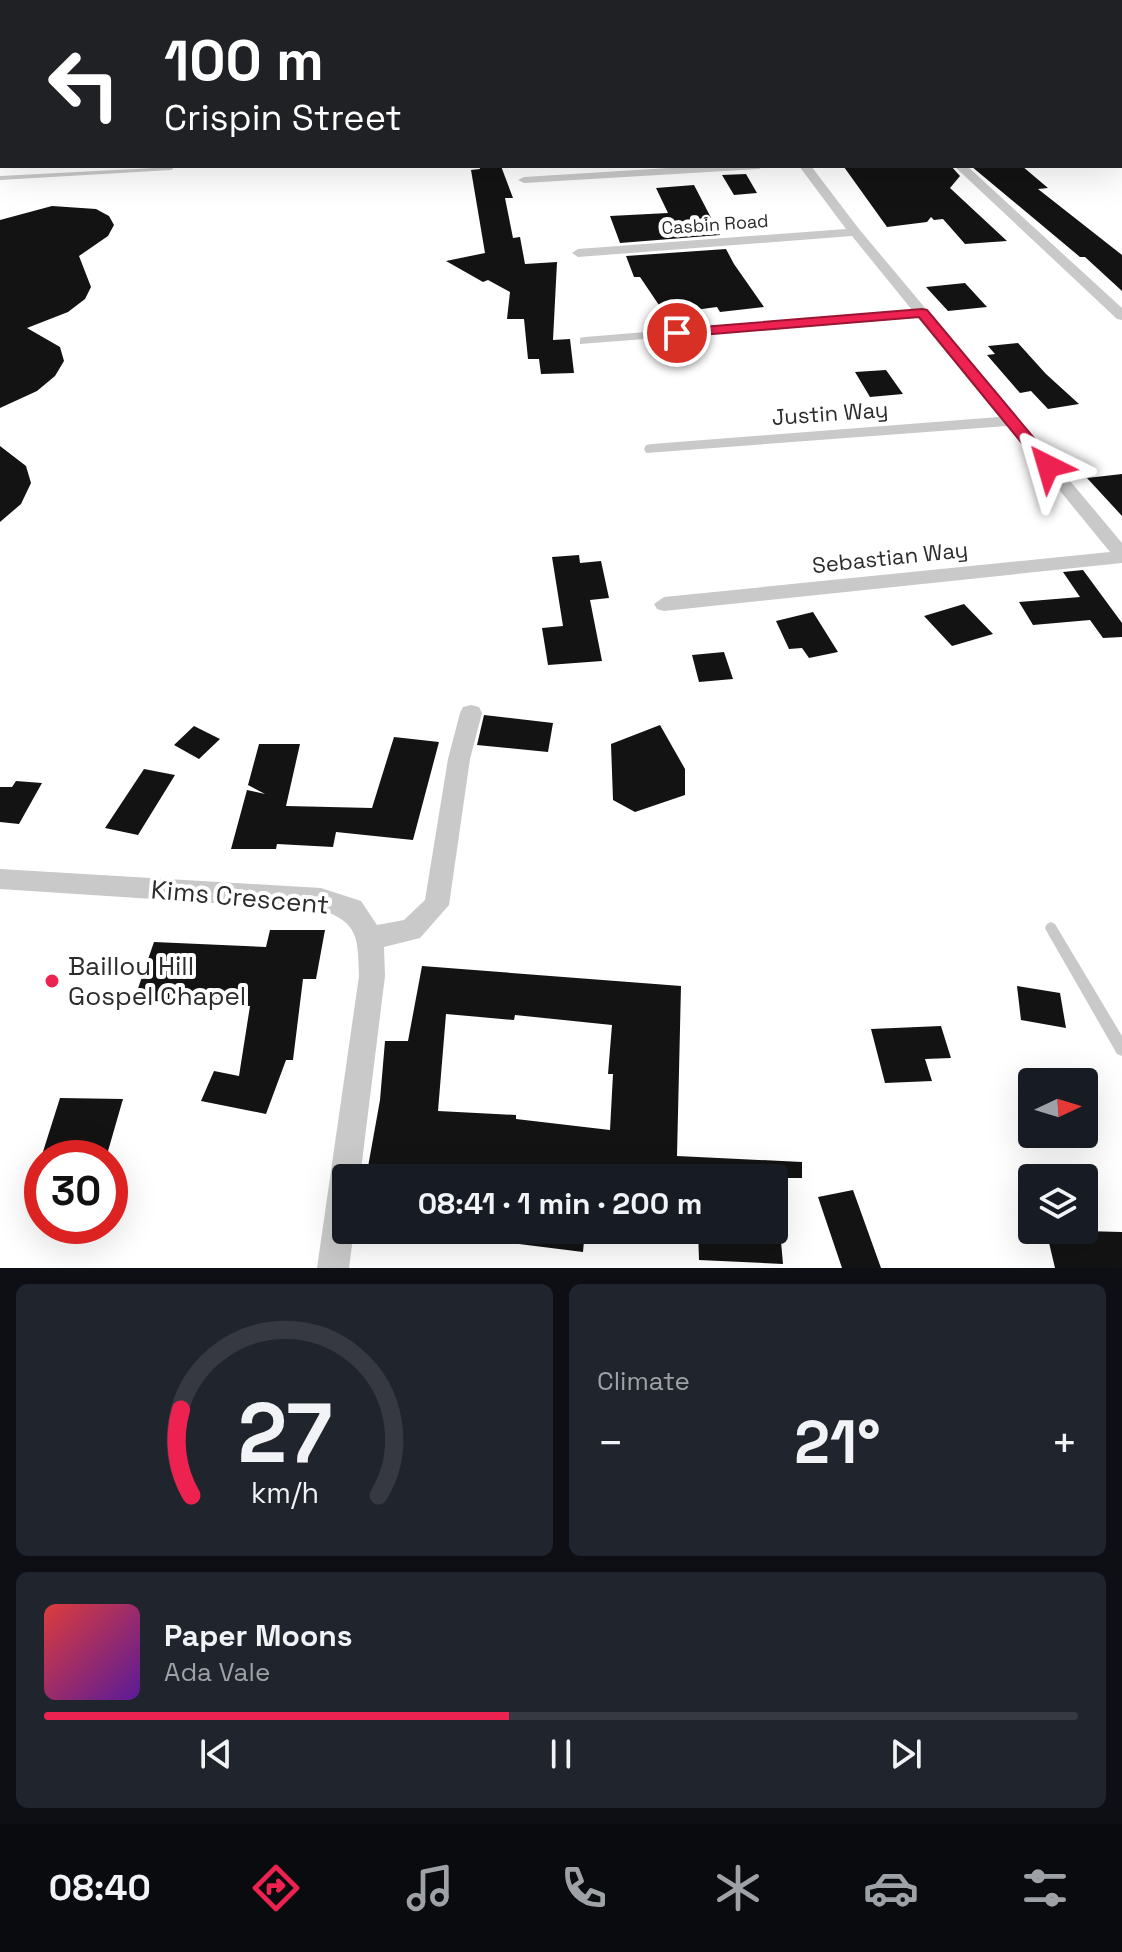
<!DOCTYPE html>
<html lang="en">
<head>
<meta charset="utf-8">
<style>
	:root { --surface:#171b24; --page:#20242c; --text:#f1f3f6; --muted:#9ea1a6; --line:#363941; --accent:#ee2250 }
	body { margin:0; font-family:"Space Grotesk",sans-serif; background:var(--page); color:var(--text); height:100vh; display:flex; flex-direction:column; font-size:30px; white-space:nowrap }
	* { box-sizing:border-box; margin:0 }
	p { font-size:26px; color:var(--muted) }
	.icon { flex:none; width:44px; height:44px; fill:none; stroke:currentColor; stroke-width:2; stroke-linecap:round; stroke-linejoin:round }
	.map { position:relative; height:1268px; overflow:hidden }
	.drawer { display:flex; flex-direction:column; gap:16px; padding:16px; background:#0d0f14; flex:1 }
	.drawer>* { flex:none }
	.banner { position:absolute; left:0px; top:0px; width:1122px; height:168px; box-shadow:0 8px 32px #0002; background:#202124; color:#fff; overflow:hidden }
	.needle { width:52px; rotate:86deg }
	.tools { position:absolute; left:1018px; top:1068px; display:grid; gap:16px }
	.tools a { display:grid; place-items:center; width:80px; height:80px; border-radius:8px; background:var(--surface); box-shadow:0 8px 32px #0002; font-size:40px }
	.speed { position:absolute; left:24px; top:1140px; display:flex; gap:16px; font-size:40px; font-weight:700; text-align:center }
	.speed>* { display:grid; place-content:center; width:104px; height:104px; border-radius:50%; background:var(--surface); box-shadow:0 8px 32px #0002; line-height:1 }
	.speed .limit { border:12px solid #d22; background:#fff; color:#111 }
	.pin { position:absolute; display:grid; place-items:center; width:68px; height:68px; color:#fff; margin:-34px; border:4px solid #fff; border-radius:50%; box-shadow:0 2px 8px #0007 }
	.me { position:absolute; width:88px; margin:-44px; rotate:320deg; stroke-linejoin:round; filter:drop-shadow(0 0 6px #0008) }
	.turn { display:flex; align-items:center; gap:28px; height:168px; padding:0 32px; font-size:36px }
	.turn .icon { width:104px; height:104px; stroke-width:2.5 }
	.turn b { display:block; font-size:56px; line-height:68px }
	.big { font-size:60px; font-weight:600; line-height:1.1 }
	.drawer .tile { flex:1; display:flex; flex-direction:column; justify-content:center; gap:12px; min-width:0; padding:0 28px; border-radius:12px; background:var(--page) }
	.drawer .dial { align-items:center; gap:0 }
	.dial svg { height:208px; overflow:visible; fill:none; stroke:var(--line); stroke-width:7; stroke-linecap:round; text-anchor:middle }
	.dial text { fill:var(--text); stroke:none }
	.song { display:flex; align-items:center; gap:24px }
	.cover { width:96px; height:96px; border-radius:12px; background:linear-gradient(135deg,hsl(0 70% 55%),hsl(270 70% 35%)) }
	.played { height:8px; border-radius:4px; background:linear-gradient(90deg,var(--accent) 45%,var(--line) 45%) }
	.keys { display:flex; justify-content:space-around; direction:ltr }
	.heat { display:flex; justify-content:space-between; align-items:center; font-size:44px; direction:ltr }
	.drawer .tiles { flex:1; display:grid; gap:16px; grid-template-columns:1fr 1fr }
	.tile:last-child { grid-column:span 2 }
	.trip { position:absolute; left:332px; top:1164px; width:456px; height:80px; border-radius:8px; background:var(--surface); box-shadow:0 8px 32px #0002; font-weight:600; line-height:80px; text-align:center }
	.dock { display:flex; height:128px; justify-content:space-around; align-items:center; background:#090b0e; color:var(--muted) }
	.dock .icon { width:56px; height:56px }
	.dock .selected { color:var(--accent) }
	.dock b { font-size:36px; color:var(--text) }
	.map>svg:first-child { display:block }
	.building { fill:#131313; fill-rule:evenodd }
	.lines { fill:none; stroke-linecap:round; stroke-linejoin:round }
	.lane { fill:#c9c9c9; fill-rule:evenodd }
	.street { fill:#c9c9c9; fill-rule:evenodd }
	.route { fill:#ee2250; stroke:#9b1634; stroke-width:2 }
	.poi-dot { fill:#ee2250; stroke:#fff; stroke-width:3 }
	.labels { text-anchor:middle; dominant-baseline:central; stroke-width:8; stroke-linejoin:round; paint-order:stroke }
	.far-street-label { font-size:18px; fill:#2c2c2c; stroke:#fff }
	.street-label { font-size:22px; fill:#2c2c2c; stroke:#fff }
	.near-street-label { font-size:26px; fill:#2c2c2c; stroke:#fff }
	.near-poi-label { font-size:26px; fill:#2c2c2c; stroke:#fff; text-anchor:start }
</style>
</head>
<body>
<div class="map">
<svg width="1122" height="1268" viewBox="0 0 1122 1268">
	<rect width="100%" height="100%" fill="#fff"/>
	<!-- building -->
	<path class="building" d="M479,166H501L513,198H505L513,238L520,237L525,264L557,262L553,340L570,339L574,373L541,374L539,359H528L524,319H507L510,292L488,280L483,282L446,261L485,253L471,170L480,169Z
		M951,166L960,176L950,188L1007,241L965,244L943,219L934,220L931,217L927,222L887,227L844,167Z
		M971,166H1022L1048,188L1038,189L1122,255V291L1085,257H1080Z
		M746,174L757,193L734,195L722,175Z
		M694,185L720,235L620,243L610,216L668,213L656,188Z
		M52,206L96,209L109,216L114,225L108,236L79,256L91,287L85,299L68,312L27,328L60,347L64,361L55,376L37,391L0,408V220Z
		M726,249L734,264L764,307L720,312L717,307L665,314L640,277H634L626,256Z
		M965,283L987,307L948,311L926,287Z
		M1018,343L1046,374L1079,404L1048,409L1031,391L1020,393L987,355L995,354L988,346Z
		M886,370L903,394L870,397L855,372Z
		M0,446L26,466L31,483L21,504L0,522Z
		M1122,474V516L1087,478Z
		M579,555L580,563L601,561L609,598L590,600L602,661L548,665L542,628L563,626L552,557Z
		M1083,570L1122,623V637L1103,638L1090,620L1033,625L1019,602L1080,597L1063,572Z
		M964,604L993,634L952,646L924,616Z
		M813,612L838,652L809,658L802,648L789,649L776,621Z
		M724,652L733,679L699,682L692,655Z
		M484,715L553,723L548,752L477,745Z
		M660,725L685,769V795L635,812L613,800L611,744Z
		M194,726L220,739L199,759L174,745Z
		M394,737L439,742L413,840L336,832L333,847L277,844L276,849H231L247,790L265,794L248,785L259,744H300L286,806L372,808Z
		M144,769L175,775L138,835L105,828Z
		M16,781L42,783L19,824L0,822V787H12Z
		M270,930H325L316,979H303L293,1060H286L266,1114L201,1101L214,1071L239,1076L250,1006L134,1000L154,942L266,947Z
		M422,966L681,986L677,1156L802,1162V1178H366L380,1100L385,1041H408ZM446,1014L514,1020L515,1015L612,1025L608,1074H613L610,1130L516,1119V1115L438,1111Z
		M1017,986L1060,993L1066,1028L1021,1020Z
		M941,1026L951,1058L925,1059L932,1081L885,1083L871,1029Z
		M60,1098L123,1099L106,1158H41Z
		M853,1190L881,1268H842L818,1197Z
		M512,1230H585L583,1252L511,1243Z
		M698,1230H780L783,1264L699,1260Z
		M1046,1230L1122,1232V1268H1055Z"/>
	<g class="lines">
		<!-- lane -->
		<path class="lane" d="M84,0H88L87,2H83Z
			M592,0H597L600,2H595Z
			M697,0H701L702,2H698Z
			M778,0H869L722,2Z
			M173,167V169L171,170L0,180V176Z
			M1051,922L1055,924L1122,1036V1056L1117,1054L1047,932L1045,928L1047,924Z"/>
		<!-- street -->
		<path class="street" d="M1120,49H1122V55H1120Z
			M1120,138H1122V144H1120Z
			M701,166H765L759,169L524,183L518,180L524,177Z
			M799,166H811L859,229L1122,543V563L664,611L657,609L654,604L664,597L1110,552L1007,426L646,453L644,449L646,445L652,444L999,417L918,318L580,344V338L585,337L912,310L852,236L578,257L572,253L578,249L846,229Z
			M954,166H967L1122,308V320L1117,319Z
			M471,705L479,707L482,713L470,759L449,905L420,938L384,947L385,976L360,1178H346V1230H354L349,1268H317L359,976C358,939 359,922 321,910L0,889V869L321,888L361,901L377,925L404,920L425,900L448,759L460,713L463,707Z"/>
	</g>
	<!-- route -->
	<path class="route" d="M922,309L927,310L1054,462V469H1043L919,317L677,337L670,333L677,329Z"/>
	<!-- markers -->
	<circle class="poi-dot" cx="52" cy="981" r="8"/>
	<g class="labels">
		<!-- far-street labels -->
		<g class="far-street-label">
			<text transform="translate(715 224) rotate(-4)">Casbin Road</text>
		</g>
		<!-- street labels -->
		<g class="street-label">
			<text transform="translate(830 413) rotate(-4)">Justin Way</text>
			<text transform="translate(890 557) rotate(-6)">Sebastian Way</text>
		</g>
		<!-- near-street labels -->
		<g class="near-street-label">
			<text transform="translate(240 897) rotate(5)">Kims Crescent</text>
		</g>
		<!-- near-poi labels -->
		<g class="near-poi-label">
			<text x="68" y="966">Baillou Hill<tspan x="68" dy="30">Gospel Chapel</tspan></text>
		</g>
	</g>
</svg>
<div class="tools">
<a><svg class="needle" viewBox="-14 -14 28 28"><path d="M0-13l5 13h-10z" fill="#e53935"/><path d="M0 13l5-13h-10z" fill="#9ea1a6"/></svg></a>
<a><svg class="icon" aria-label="layers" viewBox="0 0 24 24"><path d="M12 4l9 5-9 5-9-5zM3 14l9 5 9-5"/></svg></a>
</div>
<div class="speed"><div class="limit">30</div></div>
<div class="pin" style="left:677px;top:333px;background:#d93025"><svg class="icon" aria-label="arrive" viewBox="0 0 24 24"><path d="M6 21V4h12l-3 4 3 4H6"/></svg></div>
<svg class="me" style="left:1048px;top:466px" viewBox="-20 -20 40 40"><path d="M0-17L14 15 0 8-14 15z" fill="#ee2250" stroke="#fff" stroke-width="4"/></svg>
<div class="trip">08:41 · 1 min · 200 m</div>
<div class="banner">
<div class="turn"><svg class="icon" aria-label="left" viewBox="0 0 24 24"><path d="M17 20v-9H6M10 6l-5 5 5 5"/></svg><div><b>100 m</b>Crispin Street</div></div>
</div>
</div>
<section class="drawer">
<div class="tiles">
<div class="tile dial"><svg viewBox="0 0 100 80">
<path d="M14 69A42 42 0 1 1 86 69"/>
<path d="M14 69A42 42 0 0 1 10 36" stroke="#ee2250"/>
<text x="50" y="56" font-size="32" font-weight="700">27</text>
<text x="50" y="72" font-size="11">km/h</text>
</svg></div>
<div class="tile"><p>Climate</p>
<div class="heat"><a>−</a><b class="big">21°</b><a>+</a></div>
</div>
<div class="tile">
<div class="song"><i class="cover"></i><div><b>Paper Moons</b><p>Ada Vale</p></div></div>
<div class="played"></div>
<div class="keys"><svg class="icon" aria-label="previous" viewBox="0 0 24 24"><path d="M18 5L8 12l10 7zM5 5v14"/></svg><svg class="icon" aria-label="pause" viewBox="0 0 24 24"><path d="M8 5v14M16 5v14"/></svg><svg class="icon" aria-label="next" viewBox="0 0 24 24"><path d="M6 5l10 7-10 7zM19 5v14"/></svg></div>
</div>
</div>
</section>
<nav class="dock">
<b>08:40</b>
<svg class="icon selected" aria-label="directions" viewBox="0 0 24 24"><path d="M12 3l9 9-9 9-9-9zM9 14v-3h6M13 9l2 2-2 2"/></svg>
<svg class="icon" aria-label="music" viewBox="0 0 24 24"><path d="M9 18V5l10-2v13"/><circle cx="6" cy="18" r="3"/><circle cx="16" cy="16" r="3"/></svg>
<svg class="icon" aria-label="phone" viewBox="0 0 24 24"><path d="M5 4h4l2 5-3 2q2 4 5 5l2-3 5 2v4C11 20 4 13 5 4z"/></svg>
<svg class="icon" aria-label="climate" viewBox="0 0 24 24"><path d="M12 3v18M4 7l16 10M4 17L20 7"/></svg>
<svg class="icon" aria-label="car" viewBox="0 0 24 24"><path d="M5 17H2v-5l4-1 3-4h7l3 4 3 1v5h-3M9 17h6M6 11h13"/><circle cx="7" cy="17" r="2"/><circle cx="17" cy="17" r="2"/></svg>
<svg class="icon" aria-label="filters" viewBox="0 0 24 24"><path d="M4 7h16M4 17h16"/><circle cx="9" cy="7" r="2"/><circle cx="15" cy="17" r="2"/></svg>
</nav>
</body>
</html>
